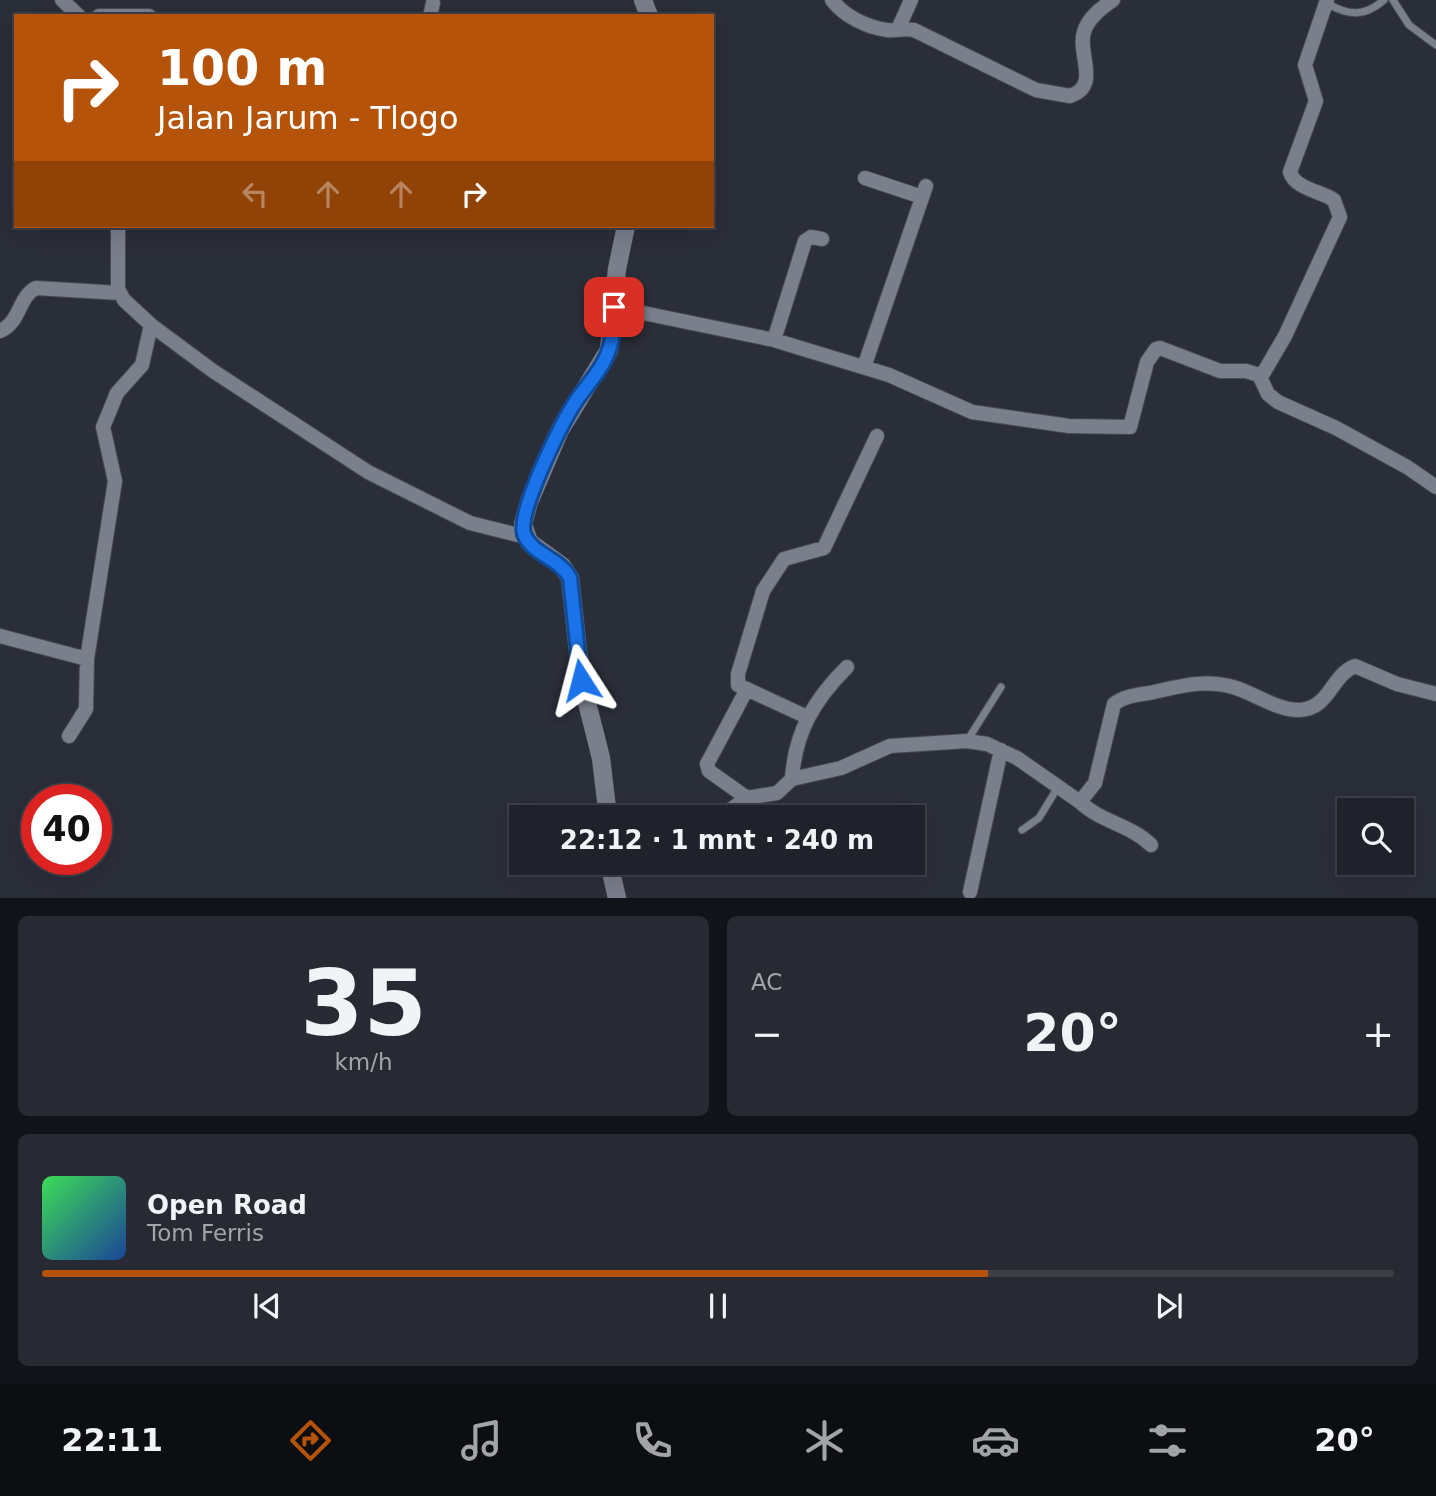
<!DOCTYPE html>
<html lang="id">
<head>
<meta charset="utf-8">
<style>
	:root { --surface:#20222b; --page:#282a33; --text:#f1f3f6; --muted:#a2a4a9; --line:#3d3f47; --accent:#b45309 }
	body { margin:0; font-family:"DejaVu Sans",sans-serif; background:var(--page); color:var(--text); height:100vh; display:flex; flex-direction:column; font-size:26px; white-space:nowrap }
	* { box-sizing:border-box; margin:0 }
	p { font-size:23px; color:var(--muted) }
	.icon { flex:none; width:38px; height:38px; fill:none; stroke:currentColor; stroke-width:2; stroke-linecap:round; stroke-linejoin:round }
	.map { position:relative; height:898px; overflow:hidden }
	.side { display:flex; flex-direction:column; gap:18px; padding:18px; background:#121318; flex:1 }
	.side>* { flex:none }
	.top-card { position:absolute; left:14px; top:14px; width:700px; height:214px; border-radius:0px; box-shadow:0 7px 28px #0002,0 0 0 2px var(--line); background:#b45309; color:#fff; overflow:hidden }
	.tools { position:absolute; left:1337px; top:798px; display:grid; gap:14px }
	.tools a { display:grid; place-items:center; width:77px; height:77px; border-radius:0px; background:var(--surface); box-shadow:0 7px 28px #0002,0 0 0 2px var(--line); font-size:35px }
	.speed { position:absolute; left:21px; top:784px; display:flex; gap:14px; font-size:35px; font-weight:700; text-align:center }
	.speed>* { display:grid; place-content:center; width:91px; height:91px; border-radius:50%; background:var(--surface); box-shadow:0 7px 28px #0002,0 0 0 2px var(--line); line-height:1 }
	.speed .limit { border:10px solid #d22; background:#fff; color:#111 }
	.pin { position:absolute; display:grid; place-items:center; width:60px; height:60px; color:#fff; margin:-30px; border-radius:14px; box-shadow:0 4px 10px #0006 }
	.me { position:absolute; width:77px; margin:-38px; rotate:351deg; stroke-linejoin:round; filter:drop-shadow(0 0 5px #0008) }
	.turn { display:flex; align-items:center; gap:24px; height:147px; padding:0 28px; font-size:32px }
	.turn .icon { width:91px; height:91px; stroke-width:2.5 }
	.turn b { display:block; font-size:49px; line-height:60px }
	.lanes { display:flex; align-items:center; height:66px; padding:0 28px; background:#0003; justify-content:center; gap:35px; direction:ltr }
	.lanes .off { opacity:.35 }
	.big { font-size:52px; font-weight:700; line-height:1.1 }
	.side .tile { flex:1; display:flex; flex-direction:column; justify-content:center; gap:10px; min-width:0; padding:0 24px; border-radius:10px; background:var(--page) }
	.side .dial { align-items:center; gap:0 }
	.dial b { font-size:91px; line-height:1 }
	.song { display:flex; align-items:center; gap:21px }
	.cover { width:84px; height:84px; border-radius:10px; background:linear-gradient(135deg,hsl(130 70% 55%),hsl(220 70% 35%)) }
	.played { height:7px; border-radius:4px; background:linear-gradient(90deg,var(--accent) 70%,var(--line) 70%) }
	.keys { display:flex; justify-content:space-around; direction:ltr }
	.heat { display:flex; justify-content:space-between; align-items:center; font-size:38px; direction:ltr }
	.side .tiles { flex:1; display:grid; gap:18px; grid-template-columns:1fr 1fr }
	.tile:last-child { grid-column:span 2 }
	.trip { position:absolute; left:509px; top:805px; width:416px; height:70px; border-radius:0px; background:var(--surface); box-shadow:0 7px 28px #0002,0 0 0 2px var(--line); font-weight:700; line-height:70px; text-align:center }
	.tab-bar { display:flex; height:112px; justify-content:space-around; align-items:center; background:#0d0e11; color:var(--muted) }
	.tab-bar .icon { width:49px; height:49px }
	.tab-bar .selected { color:var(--accent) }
	.tab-bar b { font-size:32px; color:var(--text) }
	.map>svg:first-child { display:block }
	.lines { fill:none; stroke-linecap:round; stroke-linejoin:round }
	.lane-casing { stroke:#474a54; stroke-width:9 }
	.street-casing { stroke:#474a54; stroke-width:16 }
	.secondary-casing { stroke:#474a54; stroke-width:19 }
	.lane { stroke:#7a7f8c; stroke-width:7 }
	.street { stroke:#7a7f8c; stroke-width:14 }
	.secondary { stroke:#7a7f8c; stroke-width:18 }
	.route-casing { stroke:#114b97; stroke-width:18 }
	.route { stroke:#1a73e8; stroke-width:12 }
</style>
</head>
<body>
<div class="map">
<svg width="1436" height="898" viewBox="0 0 1436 898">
	<rect width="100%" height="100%" fill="#2a2e39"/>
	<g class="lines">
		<!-- lane casing -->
		<g class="lane-casing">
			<path id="lane" d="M1393,0L1409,25L1436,45
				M1326,3C1349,16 1364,17 1384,0
				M967,741L1001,687
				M1022,830L1039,818L1058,787"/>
		</g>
		<!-- street casing -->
		<g class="street-casing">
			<path id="street" d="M62,0L79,16
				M832,0C844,16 866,27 887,30C897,31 903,28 914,30L1036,90L1070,96C1101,86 1077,54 1084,32C1088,18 1101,8 1113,0
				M99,16H149
				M430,16L433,3
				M899,27L911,0
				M865,178L922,197
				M118,226V289L124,300L151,325L213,371L368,472L470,523L526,537
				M614,307L774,340L889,375L972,412L1069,426L1130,427L1147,362L1156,349L1160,348L1220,371H1246L1259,375L1268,394L1278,402L1336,428L1407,467L1436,487
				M0,331C21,322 18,297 36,288L120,293
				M774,340L805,241L811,237L822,239
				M864,367L926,186
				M1261,377L1285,336L1340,217L1334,200C1321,191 1295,189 1290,172L1316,101L1305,65L1327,0
				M0,636L87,659
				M747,689L707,764L709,771L747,798
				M807,717L738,685V674L763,591L784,559L824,548L877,436
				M69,736L86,709L87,659L115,481L103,427L117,393L142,365L151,325
				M792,779C795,732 814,700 847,667
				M1080,802C1101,822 1131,825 1151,845
				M720,817L747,798L777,793L792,779L841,768L890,746L967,741L987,744L1017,758L1080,802L1095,783L1114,704C1125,695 1141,695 1154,692C1181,686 1205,679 1233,687C1254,693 1276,710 1299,710C1330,709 1331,675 1355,666L1397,684L1436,694
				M970,892L1001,750"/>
		</g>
		<!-- secondary casing -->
		<g class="secondary-casing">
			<path id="secondary" d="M643,0L649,16
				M608,817L601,758L581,679L570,578L562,566L529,542L523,524L529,502L560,430L609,350L617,269L626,226
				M609,863L617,898"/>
		</g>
		<!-- lane -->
		<use href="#lane" class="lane"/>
		<!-- street -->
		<use href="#street" class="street"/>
		<!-- secondary -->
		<use href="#secondary" class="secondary"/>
	</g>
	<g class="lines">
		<!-- route casing -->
		<g class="route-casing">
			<path id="route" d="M581,680L570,578C560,558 532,555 524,534C517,512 561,425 574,404C584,388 600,373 607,355C614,340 613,323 614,307"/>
		</g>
		<!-- route -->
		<use href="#route" class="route"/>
	</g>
</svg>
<div class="tools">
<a><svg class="icon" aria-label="search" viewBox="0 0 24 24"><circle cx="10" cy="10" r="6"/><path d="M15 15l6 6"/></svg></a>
</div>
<div class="speed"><div class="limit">40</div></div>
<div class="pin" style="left:614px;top:307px;background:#d93025"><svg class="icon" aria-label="arrive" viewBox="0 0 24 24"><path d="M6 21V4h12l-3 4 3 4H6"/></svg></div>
<svg class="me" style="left:581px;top:680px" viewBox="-20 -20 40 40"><path d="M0-17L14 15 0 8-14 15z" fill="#1a73e8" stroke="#fff" stroke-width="4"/></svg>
<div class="trip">22:12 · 1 mnt · 240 m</div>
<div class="top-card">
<div class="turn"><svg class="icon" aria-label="right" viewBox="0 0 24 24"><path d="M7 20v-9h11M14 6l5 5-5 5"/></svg><div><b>100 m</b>Jalan Jarum - Tlogo</div></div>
<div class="lanes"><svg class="icon off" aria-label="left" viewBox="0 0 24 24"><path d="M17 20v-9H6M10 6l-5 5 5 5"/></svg><svg class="icon off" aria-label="ahead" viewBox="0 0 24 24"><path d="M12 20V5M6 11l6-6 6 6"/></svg><svg class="icon off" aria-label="ahead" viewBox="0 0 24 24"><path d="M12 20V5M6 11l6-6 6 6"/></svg><svg class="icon" aria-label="right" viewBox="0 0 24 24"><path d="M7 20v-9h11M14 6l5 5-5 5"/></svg></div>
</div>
</div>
<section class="side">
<div class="tiles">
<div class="tile dial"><b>35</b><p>km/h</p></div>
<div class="tile"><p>AC</p>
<div class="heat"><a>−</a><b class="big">20°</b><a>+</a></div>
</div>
<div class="tile">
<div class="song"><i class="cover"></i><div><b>Open Road</b><p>Tom Ferris</p></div></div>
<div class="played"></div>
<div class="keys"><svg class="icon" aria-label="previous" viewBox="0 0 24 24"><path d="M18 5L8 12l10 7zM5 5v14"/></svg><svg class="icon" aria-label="pause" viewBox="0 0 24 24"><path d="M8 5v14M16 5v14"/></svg><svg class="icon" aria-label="next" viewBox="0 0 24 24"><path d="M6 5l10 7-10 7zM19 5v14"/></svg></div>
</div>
</div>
</section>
<nav class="tab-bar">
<b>22:11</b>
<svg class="icon selected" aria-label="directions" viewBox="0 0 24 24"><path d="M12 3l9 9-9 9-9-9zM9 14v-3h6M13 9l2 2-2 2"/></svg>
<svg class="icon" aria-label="music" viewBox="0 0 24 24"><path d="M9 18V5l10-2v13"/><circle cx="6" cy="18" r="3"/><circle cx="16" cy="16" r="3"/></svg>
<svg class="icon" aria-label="phone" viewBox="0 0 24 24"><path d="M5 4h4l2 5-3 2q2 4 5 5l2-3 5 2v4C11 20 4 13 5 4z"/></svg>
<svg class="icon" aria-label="climate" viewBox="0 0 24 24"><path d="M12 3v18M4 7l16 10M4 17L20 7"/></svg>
<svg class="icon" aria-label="car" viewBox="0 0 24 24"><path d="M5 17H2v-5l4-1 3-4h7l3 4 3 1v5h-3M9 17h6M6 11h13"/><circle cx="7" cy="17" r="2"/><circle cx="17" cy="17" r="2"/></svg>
<svg class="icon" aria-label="filters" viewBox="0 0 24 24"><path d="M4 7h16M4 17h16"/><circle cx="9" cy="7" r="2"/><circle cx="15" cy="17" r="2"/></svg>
<b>20°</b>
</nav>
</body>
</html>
